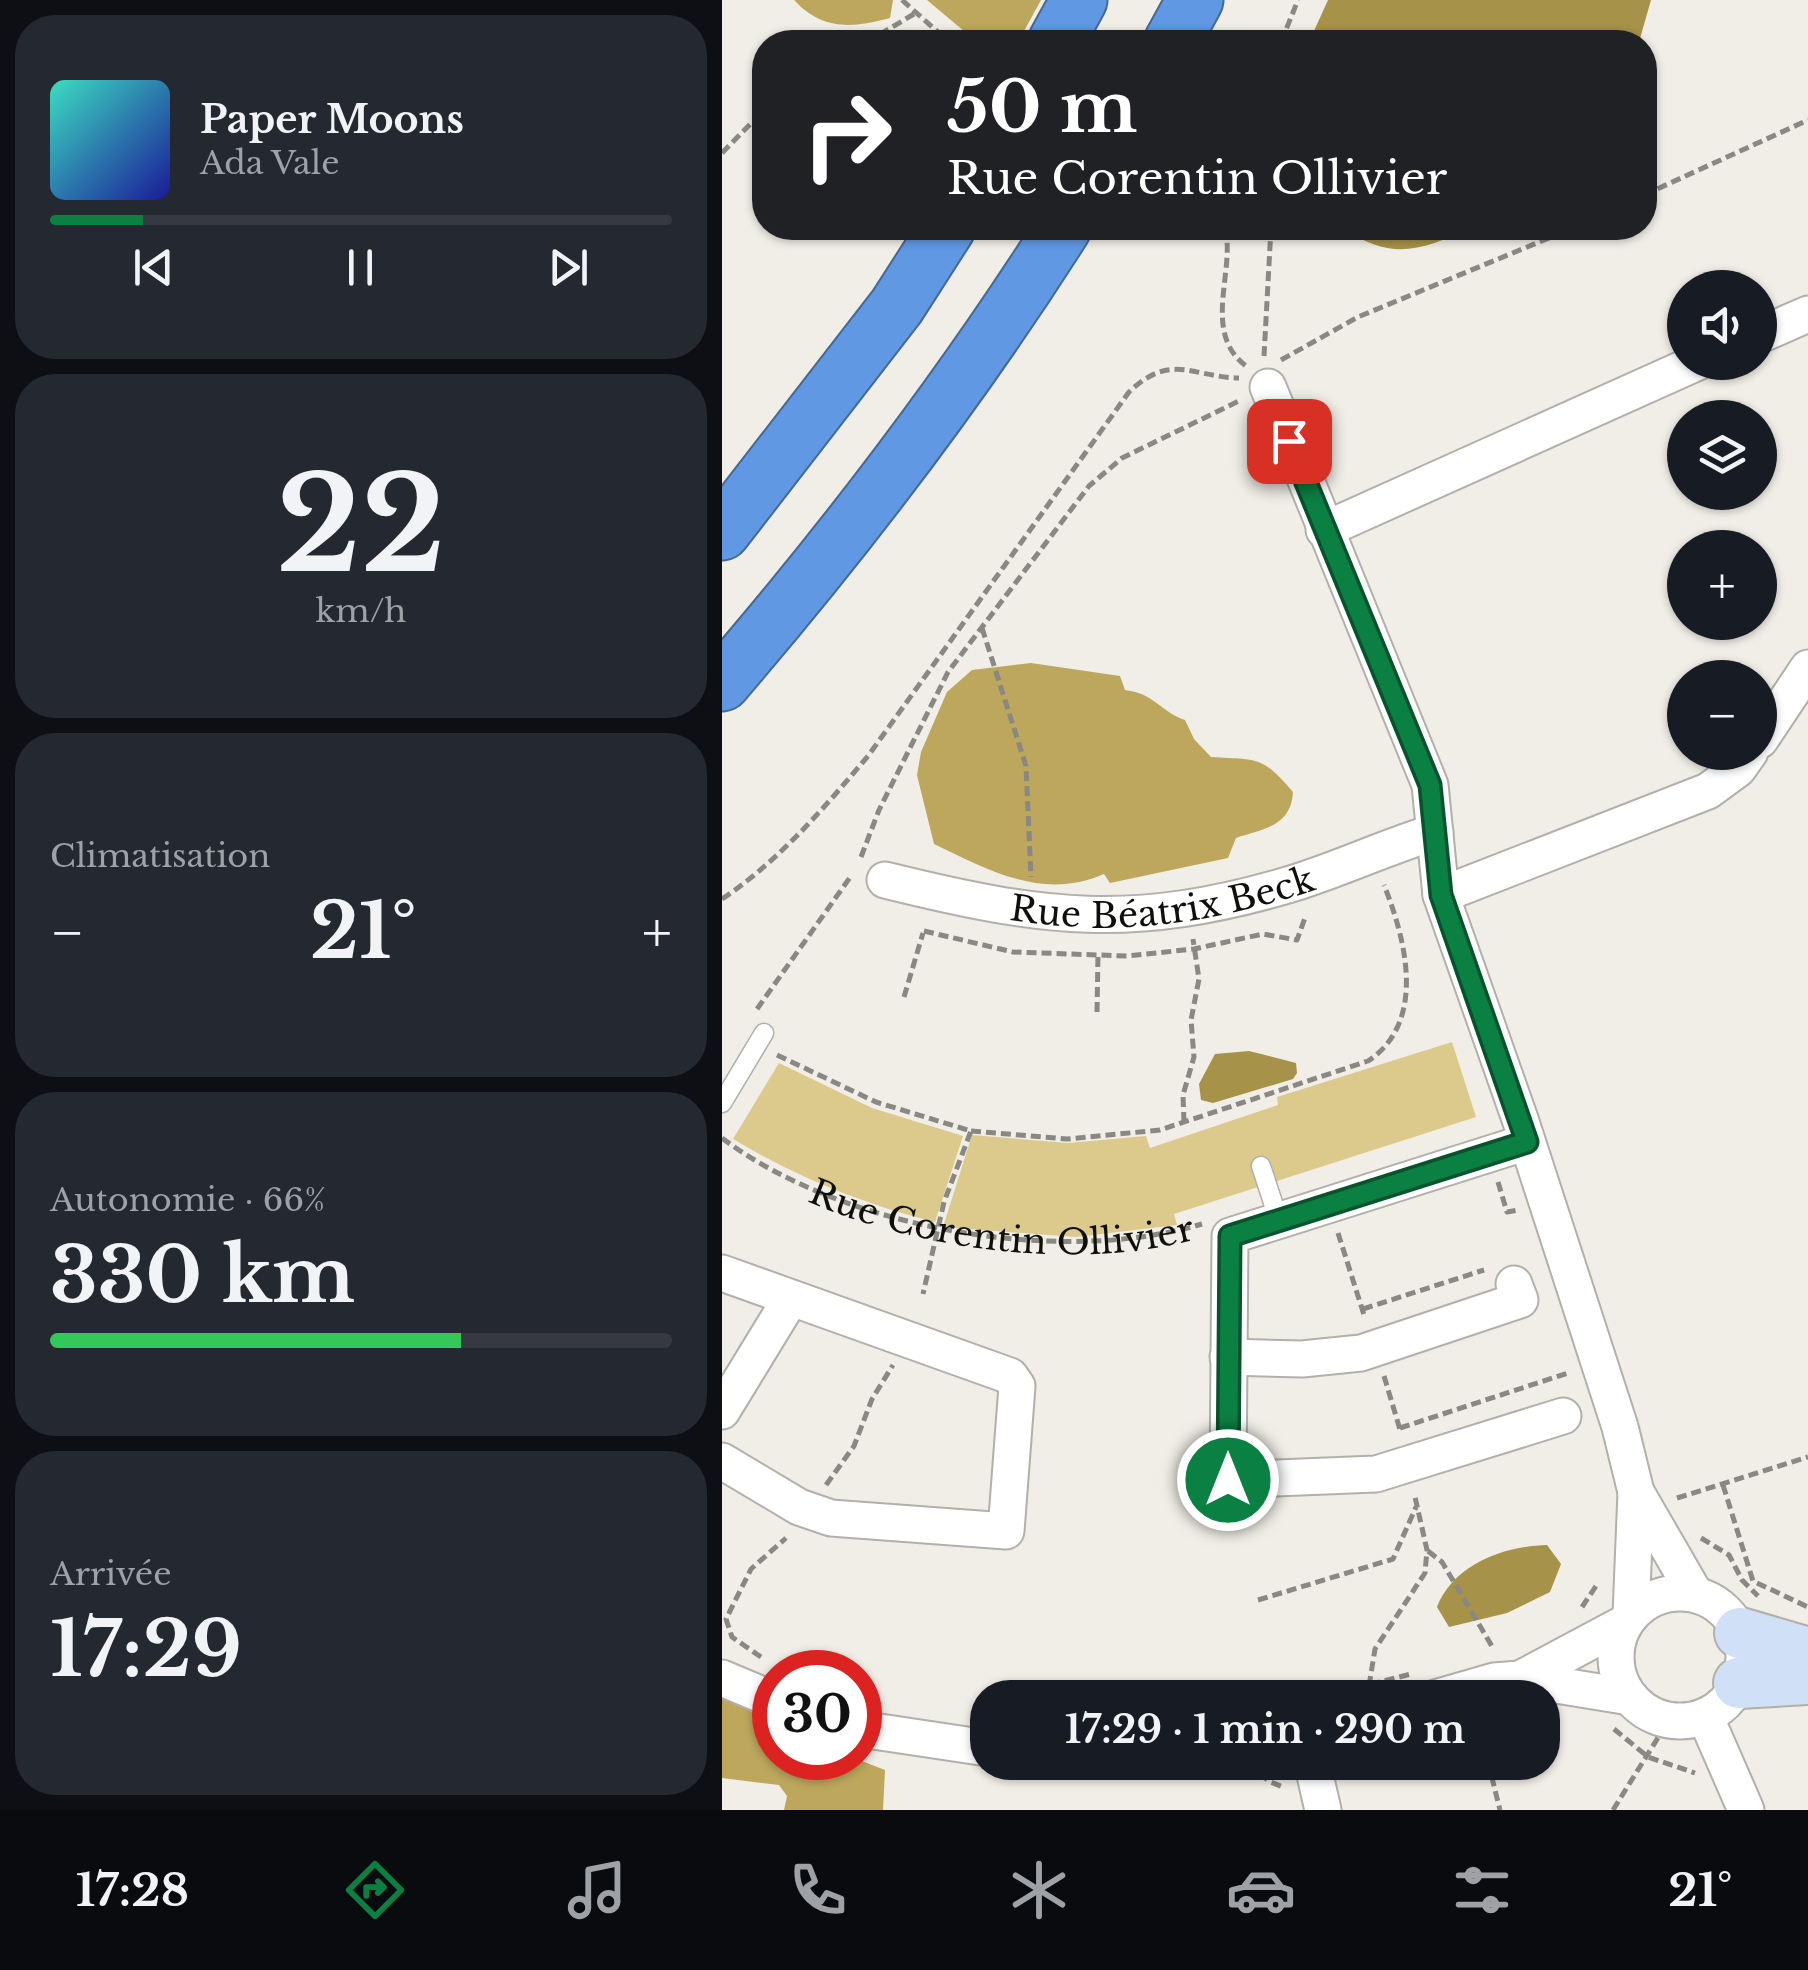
<!DOCTYPE html>
<html lang="fr">
<head>
<meta charset="utf-8">
<style>
	:root { --surface:#171b24; --page:#242831; --text:#f1f3f6; --muted:#9ea1a6; --line:#363941; --accent:#0b8043 }
	body { margin:0; font-family:"Libre Baskerville",serif; background:var(--page); color:var(--text); height:100vh; display:flex; flex-direction:column; font-size:38px; white-space:nowrap }
	* { box-sizing:border-box; margin:0 }
	p { font-size:32px; color:var(--muted) }
	.icon { flex:none; width:55px; height:55px; fill:none; stroke:currentColor; stroke-width:2; stroke-linecap:round; stroke-linejoin:round }
	.map { position:relative; flex:1; overflow:hidden }
	.details { display:flex; flex-direction:column; gap:15px; padding:15px; background:#0d0f14; width:722px }
	.details>* { flex:none }
	.guide { position:absolute; left:30px; top:30px; width:905px; height:210px; border-radius:40px; box-shadow:0 2px 8px #0004; background:#202124; color:#fff; overflow:hidden }
	.controls { position:absolute; left:945px; top:270px; display:grid; gap:20px }
	.controls a { display:grid; place-items:center; width:110px; height:110px; border-radius:50%; background:var(--surface); box-shadow:0 2px 8px #0004; font-size:50px }
	.speed { position:absolute; left:30px; top:1650px; display:flex; gap:20px; font-size:50px; font-weight:700; text-align:center }
	.speed>* { display:grid; place-content:center; width:130px; height:130px; border-radius:50%; background:var(--surface); box-shadow:0 2px 8px #0004; line-height:1 }
	.speed .limit { border:15px solid #d22; background:#fff; color:#111 }
	.pin { position:absolute; display:grid; place-items:center; width:85px; height:85px; color:#fff; margin:-42px; border-radius:20px; box-shadow:0 5px 15px #0006 }
	.me { position:absolute; width:110px; margin:-55px; rotate:0deg; stroke-linejoin:round; filter:drop-shadow(0 0 8px #0008) }
	.turn { display:flex; align-items:center; gap:35px; height:210px; padding:0 30px; font-size:45px }
	.turn .icon { width:130px; height:130px; stroke-width:2.5 }
	.turn b { display:block; font-size:70px; line-height:85px }
	.big { font-size:75px; font-weight:700; line-height:1.1 }
	.details .widget { flex:1; display:flex; flex-direction:column; justify-content:center; gap:15px; min-width:0; padding:0 35px; border-radius:40px; background:var(--page) }
	.details .dial { align-items:center; gap:0 }
	.dial b { font-size:130px; line-height:1 }
	.song { display:flex; align-items:center; gap:30px }
	.cover { width:120px; height:120px; border-radius:15px; background:linear-gradient(135deg,hsl(170 70% 55%),hsl(240 70% 35%)) }
	.played { height:10px; border-radius:5px; background:linear-gradient(90deg,var(--accent) 15%,var(--line) 15%) }
	.keys { display:flex; justify-content:space-around; direction:ltr }
	.heat { display:flex; justify-content:space-between; align-items:center; font-size:55px; direction:ltr }
	.charge { height:15px; border-radius:8px; background:linear-gradient(90deg,#34c759 66%,var(--line) 0) }
	.trip { position:absolute; left:248px; top:1680px; width:590px; height:100px; border-radius:40px; background:var(--surface); box-shadow:0 2px 8px #0004; font-weight:700; line-height:100px; text-align:center }
	.menu { display:flex; height:160px; justify-content:space-around; align-items:center; background:#090b0e; color:var(--muted) }
	.menu .icon { width:70px; height:70px }
	.menu .current { color:var(--accent) }
	.menu b { font-size:45px; color:var(--text) }
	main { display:flex; flex:1; min-height:0 }
	.map>svg:first-child { display:block }
	.green { fill:#dbca8c }
	.forest { fill:#bca75d }
	.water { fill:#a69248 }
	.lines { fill:none; stroke-linecap:round; stroke-linejoin:round }
	.lane-casing { stroke:#b2b0a9; stroke-width:21 }
	.street-casing { stroke:#b2b0a9; stroke-width:39 }
	.secondary-casing { stroke:#b2b0a9; stroke-width:54 }
	.highway-casing { stroke:#446898; stroke-width:59 }
	.path { stroke:#898882; stroke-width:5; stroke-dasharray:10 5; stroke-linecap:butt }
	.lane { stroke:#fff; stroke-width:18 }
	.street { stroke:#fff; stroke-width:35 }
	.secondary { stroke:#cfe0f7; stroke-width:50 }
	.highway { stroke:#6098e3; stroke-width:55 }
	.route-casing { stroke:#07532c; stroke-width:25 }
	.route { stroke:#0b8043; stroke-width:18 }
	.labels { text-anchor:middle; dominant-baseline:central; stroke-width:10; stroke-linejoin:round; paint-order:stroke }
	.street-label { font-size:35px; fill:#0f0f0c; stroke:#f0eee6 }
</style>
</head>
<body>
<main>
<section class="details">
<div class="widget">
<div class="song"><i class="cover"></i><div><b>Paper Moons</b><p>Ada Vale</p></div></div>
<div class="played"></div>
<div class="keys"><svg class="icon" aria-label="previous" viewBox="0 0 24 24"><path d="M18 5L8 12l10 7zM5 5v14"/></svg><svg class="icon" aria-label="pause" viewBox="0 0 24 24"><path d="M8 5v14M16 5v14"/></svg><svg class="icon" aria-label="next" viewBox="0 0 24 24"><path d="M6 5l10 7-10 7zM19 5v14"/></svg></div>
</div>
<div class="widget dial"><b>22</b><p>km/h</p></div>
<div class="widget"><p>Climatisation</p>
<div class="heat"><a>−</a><b class="big">21°</b><a>+</a></div>
</div>
<div class="widget"><p>Autonomie · 66%</p><b class="big">330 km</b><div class="charge"></div></div>
<div class="widget"><p>Arrivée</p><b class="big">17:29</b></div>
</section>
<div class="map">
<svg width="1086" height="1810" viewBox="0 0 1086 1810">
	<rect width="100%" height="100%" fill="#f0eee6"/>
	<!-- green -->
	<path class="green" d="M730,1042L754,1117L452,1214L455,1225L354,1237L221,1227L250,1135L346,1143L424,1136L428,1148L556,1105L555,1097Z
		M57,1063L150,1108L241,1136L213,1222C141,1204 75,1177 11,1139Z"/>
	<!-- forest -->
	<path class="forest" d="M72,0H171L168,18C130,28 101,31 72,0Z
		M205,0H319L296,42H255Z
		M309,663L398,676L403,690C434,694 437,711 463,720L472,739L489,757C535,760 540,755 571,792C569,826 542,829 514,838L506,858L388,883L382,874C321,901 266,870 212,844L195,775L199,752L225,692L250,670Z
		M0,1696L52,1724V1758H132L163,1770L161,1810H62L65,1796L57,1785L0,1778Z"/>
	<!-- water -->
	<path class="water" d="M606,0H929L917,42H587Z
		M622,228H749C700,250 669,262 622,228Z
		M527,1051L574,1063L575,1073L571,1079L491,1103L479,1100L477,1084L493,1054Z
		M825,1545L839,1564L828,1592L785,1613L727,1627L715,1607C732,1564 782,1546 825,1545Z"/>
	<g class="lines">
		<!-- lane casing -->
		<g class="lane-casing">
			<path id="lane" d="M0,1103L42,1033
				M539,1166L557,1221"/>
		</g>
		<!-- street casing -->
		<g class="street-casing">
			<g id="street">
				<path d="M1038,335L1086,314"/>
				<path d="M546,387L708,785L719,895L798,1119L898,1427L914,1492"/>
				<path d="M602,530L976,362"/>
				<path d="M1038,740L1086,668"/>
				<path id="s2" d="M163,880C321,919 410,931 569,884C618,869 664,847 713,832"/>
				<path d="M719,895L986,791L1016,769L1028,752"/>
				<path d="M805,1142L508,1236L506,1480L654,1474L841,1416"/>
				<path d="M0,1273L288,1376L295,1386L284,1531L109,1518L77,1507L0,1461"/>
				<path d="M506,1357L580,1359L639,1353L798,1300L792,1284"/>
				<path d="M0,1411L69,1298"/>
				<circle cx="958" cy="1657" r="64"/>
				<path d="M909,1615L914,1492L973,1594"/>
				<path d="M0,1678L52,1700"/>
				<path d="M798,1679L903,1623"/>
				<path d="M713,1698L772,1681L798,1679L908,1697"/>
				<path d="M983,1716L1024,1810"/>
				<path d="M138,1729L265,1748"/>
				<path d="M590,1762L601,1810"/>
			</g>
		</g>
		<!-- secondary casing -->
		<g class="secondary-casing">
			<path id="secondary" d="M1018,1633L1086,1653
				M1017,1683L1086,1679"/>
		</g>
		<!-- highway casing -->
		<g class="highway-casing">
			<path id="highway" d="M334,42L357,0
				M450,42L473,0
				M0,532L175,306L225,228
				M0,683C123,540 240,387 341,228"/>
		</g>
		<!-- path -->
		<g class="path">
			<path d="M180,0L227,42"/>
			<path d="M145,42L192,14"/>
			<path d="M559,42L576,0"/>
			<path d="M0,153L42,110"/>
			<path d="M922,195L1086,120"/>
			<path d="M503,228C514,271 479,332 524,366"/>
			<path d="M542,356L549,228"/>
			<path d="M559,360L636,317L851,228"/>
			<path d="M260,628L304,766L309,877"/>
			<path d="M139,857L157,810L226,672L367,486L400,458L519,400"/>
			<path d="M0,899C57,861 102,808 146,756L407,392C449,352 470,377 517,378"/>
			<path d="M202,931L291,952L405,956L472,949L541,934L575,940L584,915"/>
			<path d="M182,997L201,933"/>
			<path d="M35,1009L129,876"/>
			<path d="M375,1012L376,954"/>
			<path d="M55,1055L154,1102L249,1131L222,1202L201,1294"/>
			<path d="M462,1122L461,1095L472,1057L469,1020L477,979L471,939"/>
			<path d="M249,1131L345,1139L438,1130L646,1061C705,1022 684,940 662,885"/>
			<path id="s1" d="M0,1138C119,1228 337,1267 480,1224"/>
			<path d="M776,1182L785,1212L797,1210"/>
			<path d="M616,1233L643,1318"/>
			<path d="M641,1309L762,1270"/>
			<path d="M662,1376L679,1433"/>
			<path d="M678,1428L846,1373"/>
			<path d="M104,1485L132,1446L150,1399L171,1365"/>
			<path d="M1001,1485L1031,1581L1086,1607"/>
			<path d="M955,1498L1086,1457"/>
			<path d="M979,1538L1007,1555L1020,1580L1036,1596"/>
			<path d="M706,1551L720,1562L771,1648"/>
			<path d="M536,1600L671,1559L694,1507"/>
			<path d="M860,1607L876,1583"/>
			<path d="M39,1657L10,1637L4,1619L29,1569L64,1538"/>
			<path d="M647,1686L653,1649L703,1573L705,1550L693,1497"/>
			<path d="M628,1698L627,1690L689,1674"/>
			<path d="M892,1729L926,1757L973,1773"/>
			<path d="M528,1762L546,1781L561,1787"/>
			<path d="M766,1762L778,1810"/>
			<path d="M294,1764L342,1762"/>
			<path d="M891,1810L947,1720"/>
		</g>
		<!-- lane -->
		<use href="#lane" class="lane"/>
		<!-- street -->
		<use href="#street" class="street"/>
		<!-- secondary -->
		<use href="#secondary" class="secondary"/>
		<!-- highway -->
		<use href="#highway" class="highway"/>
	</g>
	<g class="lines">
		<!-- route casing -->
		<g class="route-casing">
			<path id="route" d="M506,1480L508,1236L805,1142L719,895L708,785L567,441"/>
		</g>
		<!-- route -->
		<use href="#route" class="route"/>
	</g>
	<g class="labels">
		<!-- street labels -->
		<g class="street-label">
			<text stroke="none"><textPath href="#s2" startOffset="282">Rue Béatrix Beck</textPath></text>
			<text stroke="none"><textPath href="#s1" startOffset="298">Rue Corentin Ollivier</textPath></text>
		</g>
	</g>
</svg>
<div class="controls">
<a><svg class="icon" aria-label="sound" viewBox="0 0 24 24"><path d="M4 9h4l5-4v14l-5-4H4zM17 9q2 3 0 6"/></svg></a>
<a><svg class="icon" aria-label="layers" viewBox="0 0 24 24"><path d="M12 4l9 5-9 5-9-5zM3 14l9 5 9-5"/></svg></a>
<a>+</a>
<a>−</a>
</div>
<div class="speed"><div class="limit">30</div></div>
<div class="pin" style="left:567px;top:441px;background:#d93025"><svg class="icon" aria-label="arrive" viewBox="0 0 24 24"><path d="M6 21V4h12l-3 4 3 4H6"/></svg></div>
<svg class="me" style="left:506px;top:1480px" viewBox="-20 -20 40 40"><circle r="17" fill="#0b8043" stroke="#fff" stroke-width="3"/><path d="M0-11L8 9 0 5-8 9z" fill="#fff"/></svg>
<div class="trip">17:29 · 1 min · 290 m</div>
<div class="guide">
<div class="turn"><svg class="icon" aria-label="right" viewBox="0 0 24 24"><path d="M7 20v-9h11M14 6l5 5-5 5"/></svg><div><b>50 m</b>Rue Corentin Ollivier</div></div>
</div>
</div>
</main>
<nav class="menu">
<b>17:28</b>
<svg class="icon current" aria-label="directions" viewBox="0 0 24 24"><path d="M12 3l9 9-9 9-9-9zM9 14v-3h6M13 9l2 2-2 2"/></svg>
<svg class="icon" aria-label="music" viewBox="0 0 24 24"><path d="M9 18V5l10-2v13"/><circle cx="6" cy="18" r="3"/><circle cx="16" cy="16" r="3"/></svg>
<svg class="icon" aria-label="phone" viewBox="0 0 24 24"><path d="M5 4h4l2 5-3 2q2 4 5 5l2-3 5 2v4C11 20 4 13 5 4z"/></svg>
<svg class="icon" aria-label="climate" viewBox="0 0 24 24"><path d="M12 3v18M4 7l16 10M4 17L20 7"/></svg>
<svg class="icon" aria-label="car" viewBox="0 0 24 24"><path d="M5 17H2v-5l4-1 3-4h7l3 4 3 1v5h-3M9 17h6M6 11h13"/><circle cx="7" cy="17" r="2"/><circle cx="17" cy="17" r="2"/></svg>
<svg class="icon" aria-label="filters" viewBox="0 0 24 24"><path d="M4 7h16M4 17h16"/><circle cx="9" cy="7" r="2"/><circle cx="15" cy="17" r="2"/></svg>
<b>21°</b>
</nav>
</body>
</html>
